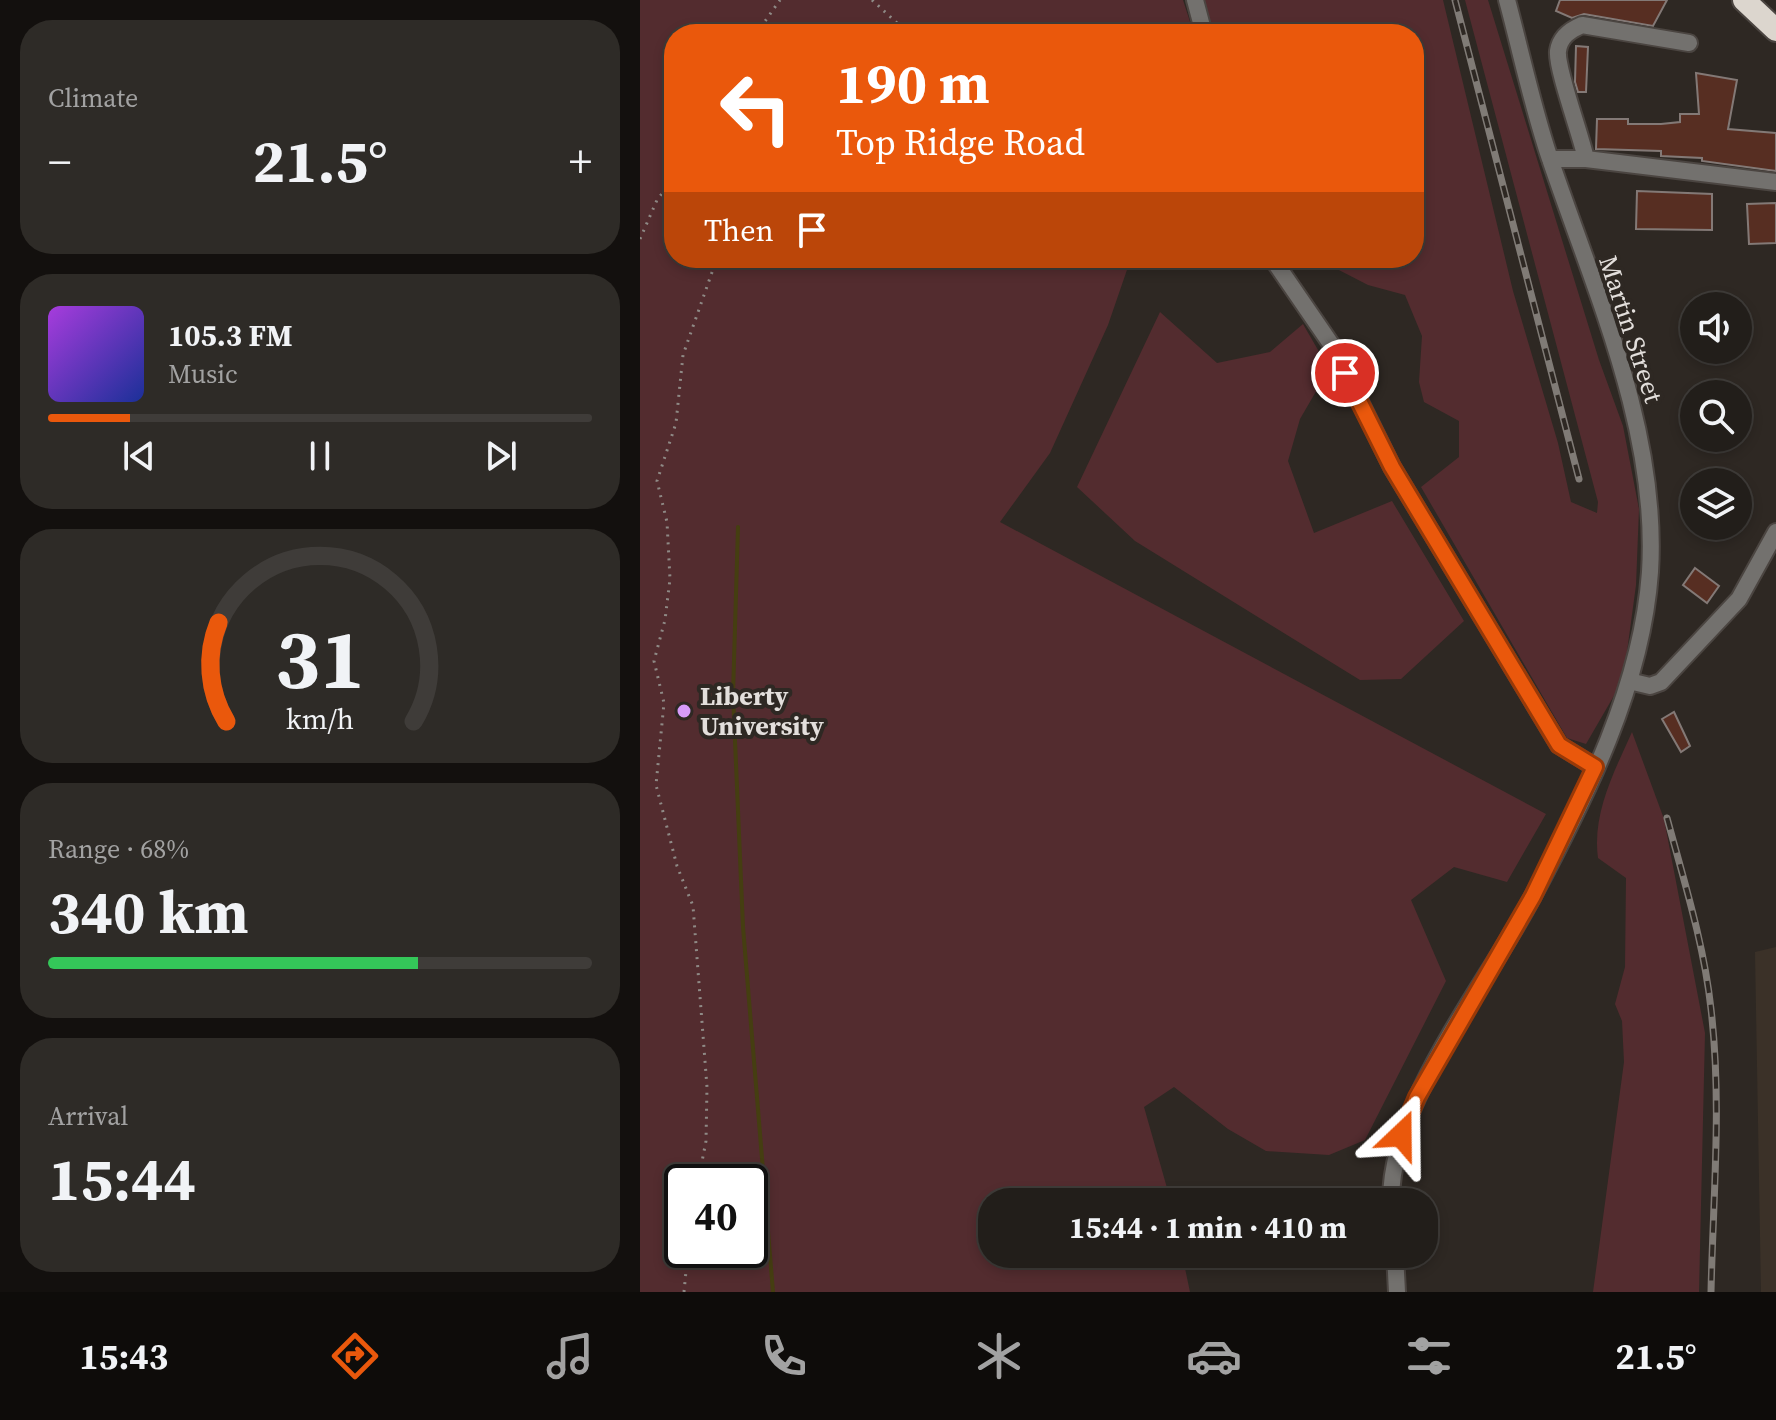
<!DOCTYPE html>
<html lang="en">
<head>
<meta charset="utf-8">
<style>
	:root { --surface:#221e1a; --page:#2e2b27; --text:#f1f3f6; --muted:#a2a2a2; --line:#3f3c39; --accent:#ea580c }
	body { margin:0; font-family:"Source Serif 4",serif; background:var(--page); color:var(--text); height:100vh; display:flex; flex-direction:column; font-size:30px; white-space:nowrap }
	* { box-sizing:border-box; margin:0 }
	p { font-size:26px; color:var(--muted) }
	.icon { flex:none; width:44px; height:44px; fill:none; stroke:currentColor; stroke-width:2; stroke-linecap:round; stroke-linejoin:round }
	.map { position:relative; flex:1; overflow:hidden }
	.side { display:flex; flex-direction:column; gap:20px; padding:20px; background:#13100e; width:640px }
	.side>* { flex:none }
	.top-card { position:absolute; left:24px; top:24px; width:760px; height:244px; border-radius:32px; box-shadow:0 4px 12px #0003,0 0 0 2px var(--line); background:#ea580c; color:#fff; overflow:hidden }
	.buttons { position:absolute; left:1040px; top:292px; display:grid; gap:16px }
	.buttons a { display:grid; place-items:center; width:72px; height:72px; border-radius:50%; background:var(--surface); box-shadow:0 4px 12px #0003,0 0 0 2px var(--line); font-size:40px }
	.speed { position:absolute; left:24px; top:1164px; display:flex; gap:16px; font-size:40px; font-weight:700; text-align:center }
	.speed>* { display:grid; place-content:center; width:104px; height:104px; border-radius:50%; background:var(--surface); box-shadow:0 4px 12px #0003,0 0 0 2px var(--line); line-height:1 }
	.speed .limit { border:4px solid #111; border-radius:12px; background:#fff; color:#111 }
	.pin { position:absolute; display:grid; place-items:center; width:68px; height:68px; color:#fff; margin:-34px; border:4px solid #fff; border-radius:50%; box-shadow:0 2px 8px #0007 }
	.me { position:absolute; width:88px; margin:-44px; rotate:23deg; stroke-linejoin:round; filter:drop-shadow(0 0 6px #0008) }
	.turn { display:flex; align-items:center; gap:28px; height:168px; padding:0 40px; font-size:36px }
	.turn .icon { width:104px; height:104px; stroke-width:2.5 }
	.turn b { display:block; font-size:56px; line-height:68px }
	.then { display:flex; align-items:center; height:76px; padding:0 40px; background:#0003; gap:16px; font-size:30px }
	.big { font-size:60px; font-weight:700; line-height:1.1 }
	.side .tile { flex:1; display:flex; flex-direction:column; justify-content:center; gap:12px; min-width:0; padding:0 28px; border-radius:32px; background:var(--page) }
	.side .dial { align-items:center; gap:0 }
	.dial svg { height:208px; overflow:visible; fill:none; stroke:var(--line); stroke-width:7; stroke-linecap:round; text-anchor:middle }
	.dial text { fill:var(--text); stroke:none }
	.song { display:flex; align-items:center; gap:24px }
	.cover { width:96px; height:96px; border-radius:12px; background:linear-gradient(135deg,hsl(280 70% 55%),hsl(230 70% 35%)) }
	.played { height:8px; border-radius:4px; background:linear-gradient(90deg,var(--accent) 15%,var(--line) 15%) }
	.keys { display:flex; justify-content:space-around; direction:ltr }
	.heat { display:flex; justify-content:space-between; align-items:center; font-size:44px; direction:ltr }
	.charge { height:12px; border-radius:6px; background:linear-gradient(90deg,#34c759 68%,var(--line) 0) }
	.trip { position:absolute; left:338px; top:1188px; width:460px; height:80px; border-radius:32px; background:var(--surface); box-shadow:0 4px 12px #0003,0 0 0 2px var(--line); font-weight:700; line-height:80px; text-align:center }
	.dock { display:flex; height:128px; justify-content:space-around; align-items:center; background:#0e0c0a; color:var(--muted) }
	.dock .icon { width:56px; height:56px }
	.dock .current { color:var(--accent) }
	.dock b { font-size:36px; color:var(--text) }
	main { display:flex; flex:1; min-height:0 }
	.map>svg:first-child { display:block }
	.built { fill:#3b3128 }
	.green { fill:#532c2f; fill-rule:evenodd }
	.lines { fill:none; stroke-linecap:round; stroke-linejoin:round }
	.stream { stroke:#453e11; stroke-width:4 }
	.building { fill:#572e22; stroke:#837976; stroke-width:2 }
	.minor-casing { stroke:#4b4541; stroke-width:20 }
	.highway-casing { stroke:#4b4541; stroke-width:26 }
	.path { stroke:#8f8a86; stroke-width:3; stroke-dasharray:2 6; stroke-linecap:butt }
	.minor { stroke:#73716e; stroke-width:16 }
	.highway { stroke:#dcd6ce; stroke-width:22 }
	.rail-casing { stroke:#807b76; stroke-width:7 }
	.rail { stroke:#2e2823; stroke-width:4; stroke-dasharray:12; stroke-linecap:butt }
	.route-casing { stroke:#983908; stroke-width:20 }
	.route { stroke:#ea580c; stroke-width:14 }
	.poi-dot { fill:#d79bf9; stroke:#2e2823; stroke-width:3 }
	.labels { text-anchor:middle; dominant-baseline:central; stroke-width:8; stroke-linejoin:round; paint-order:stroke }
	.street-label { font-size:26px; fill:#e3dfdc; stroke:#2e2823 }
	.poi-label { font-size:26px; font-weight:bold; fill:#e3dfdc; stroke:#2e2823; text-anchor:start }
</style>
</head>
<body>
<main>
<section class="side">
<div class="tile"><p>Climate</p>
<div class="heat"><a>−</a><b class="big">21.5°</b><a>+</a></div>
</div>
<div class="tile">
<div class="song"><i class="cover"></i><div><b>105.3 FM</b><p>Music</p></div></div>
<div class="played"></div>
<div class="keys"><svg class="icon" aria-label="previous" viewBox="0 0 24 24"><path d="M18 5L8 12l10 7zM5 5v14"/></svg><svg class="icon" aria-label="pause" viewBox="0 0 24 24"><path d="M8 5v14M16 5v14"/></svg><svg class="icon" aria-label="next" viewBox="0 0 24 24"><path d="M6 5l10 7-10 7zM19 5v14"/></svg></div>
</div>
<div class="tile dial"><svg viewBox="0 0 100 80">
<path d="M14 69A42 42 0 1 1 86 69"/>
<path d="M14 69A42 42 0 0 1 11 31" stroke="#ea580c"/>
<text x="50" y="56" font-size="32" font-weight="700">31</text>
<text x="50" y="72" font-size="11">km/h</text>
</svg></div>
<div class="tile"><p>Range · 68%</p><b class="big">340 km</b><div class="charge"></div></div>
<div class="tile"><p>Arrival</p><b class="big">15:44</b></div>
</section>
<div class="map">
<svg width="1136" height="1292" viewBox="0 0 1136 1292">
	<rect width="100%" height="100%" fill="#2e2823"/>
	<!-- built -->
	<path class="built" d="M1136,947V1292H1121L1115,952Z"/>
	<!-- green -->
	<path class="green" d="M0,0H543L554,34H34V258H486L489,264L468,325L410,453L360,522L906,814L867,882L814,867L771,900L806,981L725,1140L689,1155L626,1151L588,1129L534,1087L504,1107L531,1202H352V1254H542L550,1292H0ZM42,1182H110V1250H42Z
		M564,0H803L873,291L918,443L931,502L957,513L958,502L825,0H848L959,360L983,426L999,509L996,585L986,659L979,687L946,744L927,738L781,487L819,457V421L784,402L779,382L782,336L765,295L728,285L695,268L693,258H774V34H574Z
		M520,312L577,363L630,352L663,324L689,369L660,419L648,461L674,533L752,501L824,621L761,679L720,680L495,541L437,487Z
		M992,732L1024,819L1065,1033L1059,1292H953L984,1062L982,1021L975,1004L985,967L986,878L958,858C952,814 974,772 992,732Z"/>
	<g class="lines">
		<!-- stream -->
		<path class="stream" d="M98,527L93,694L103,927L133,1292"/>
	</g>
	<!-- building -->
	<path class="building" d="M920,0H1027L1013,26L944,14L932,18L916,11Z
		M936,46L948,47L946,92H938L935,82Z
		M1056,73L1097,80L1088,129L1136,133V171L1062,161V158L1021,156V151L956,149L957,119H988V124H1021L1040,122V114H1059Z
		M997,191L1072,194V230L996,229Z
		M1136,203V243L1109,244L1107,204Z
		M1055,568L1079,586L1067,603L1043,585Z
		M1034,712L1050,746L1041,752L1022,719Z"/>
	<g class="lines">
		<!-- minor casing -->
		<g class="minor-casing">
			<path id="minor" d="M555,0L564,34
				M910,159H946L1136,182
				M946,159C941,135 916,68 918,51C920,37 930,30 942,25L1049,43
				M632,258L693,347L752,467L919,745L955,767
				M989,681L1010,686L1021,682L1099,599L1136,532
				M751,1202C750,1102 847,985 893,896C946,797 1002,686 1010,572C1019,430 953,287 909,156C892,105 881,52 867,0
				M755,1254L757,1292"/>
		</g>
		<!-- highway casing -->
		<g class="highway-casing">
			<path id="highway" d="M1104,0L1136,30"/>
		</g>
		<!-- path -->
		<path class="path" d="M232,0L269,34
			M116,34L140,0
			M0,239L17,200L34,178
			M58,1182L66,1141L67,1087L53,906L37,866L16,785L24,703L14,661L25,620L30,579L27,522L17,481L36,423L43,355L77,258
			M44,1292L48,1250"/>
		<!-- minor -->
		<use href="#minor" class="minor"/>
		<!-- highway -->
		<use href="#highway" class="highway"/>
		<!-- rail casing -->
		<g class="rail-casing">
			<path id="rail" d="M815,0L939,479
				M1027,818C1044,881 1064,944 1071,1009C1082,1103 1073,1198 1071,1292"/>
		</g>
		<!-- rail -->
		<use href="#rail" class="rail"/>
	</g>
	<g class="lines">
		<!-- route casing -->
		<g class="route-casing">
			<path id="route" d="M705,373L752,467L919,745L955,767L893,896L777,1097L761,1135"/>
		</g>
		<!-- route -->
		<use href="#route" class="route"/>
	</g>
	<!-- markers -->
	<circle class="poi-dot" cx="44" cy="711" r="8"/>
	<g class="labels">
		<!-- street labels -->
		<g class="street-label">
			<text transform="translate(991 329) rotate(72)">Martin Street</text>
		</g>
		<!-- poi labels -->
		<g class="poi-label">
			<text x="60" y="696">Liberty<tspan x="60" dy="30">University</tspan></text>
		</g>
	</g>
</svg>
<div class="buttons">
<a><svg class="icon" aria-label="sound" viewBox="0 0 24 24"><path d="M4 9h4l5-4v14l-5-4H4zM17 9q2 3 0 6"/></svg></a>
<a><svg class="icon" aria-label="search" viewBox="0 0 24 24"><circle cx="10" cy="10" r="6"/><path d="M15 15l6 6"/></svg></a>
<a><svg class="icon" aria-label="layers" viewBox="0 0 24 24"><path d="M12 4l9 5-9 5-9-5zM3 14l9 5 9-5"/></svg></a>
</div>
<div class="speed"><div class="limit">40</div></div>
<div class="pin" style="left:705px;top:373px;background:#d93025"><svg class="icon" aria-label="arrive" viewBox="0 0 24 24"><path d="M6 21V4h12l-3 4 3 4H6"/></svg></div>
<svg class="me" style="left:761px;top:1135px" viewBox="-20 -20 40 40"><path d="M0-17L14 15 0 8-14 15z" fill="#ea580c" stroke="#fff" stroke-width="4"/></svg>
<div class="trip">15:44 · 1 min · 410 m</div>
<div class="top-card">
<div class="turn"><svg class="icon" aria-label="left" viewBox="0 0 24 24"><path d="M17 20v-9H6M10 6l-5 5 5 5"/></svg><div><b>190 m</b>Top Ridge Road</div></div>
<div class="then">Then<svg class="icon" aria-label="arrive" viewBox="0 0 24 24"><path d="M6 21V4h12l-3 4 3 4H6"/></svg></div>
</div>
</div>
</main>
<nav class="dock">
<b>15:43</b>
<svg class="icon current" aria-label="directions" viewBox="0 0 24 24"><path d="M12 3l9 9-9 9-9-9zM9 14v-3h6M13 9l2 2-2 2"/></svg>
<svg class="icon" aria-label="music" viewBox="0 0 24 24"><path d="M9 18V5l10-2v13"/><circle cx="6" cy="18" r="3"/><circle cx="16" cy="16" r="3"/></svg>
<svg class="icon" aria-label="phone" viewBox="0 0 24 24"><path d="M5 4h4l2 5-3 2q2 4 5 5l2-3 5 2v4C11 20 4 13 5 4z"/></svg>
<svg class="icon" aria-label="climate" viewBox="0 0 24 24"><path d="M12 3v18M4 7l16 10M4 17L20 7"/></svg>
<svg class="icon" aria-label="car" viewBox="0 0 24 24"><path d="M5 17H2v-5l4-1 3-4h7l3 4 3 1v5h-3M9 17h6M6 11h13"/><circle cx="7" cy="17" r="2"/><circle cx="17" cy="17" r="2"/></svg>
<svg class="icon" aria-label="filters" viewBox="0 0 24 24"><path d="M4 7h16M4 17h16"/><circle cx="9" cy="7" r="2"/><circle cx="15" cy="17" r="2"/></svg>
<b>21.5°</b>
</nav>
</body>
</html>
